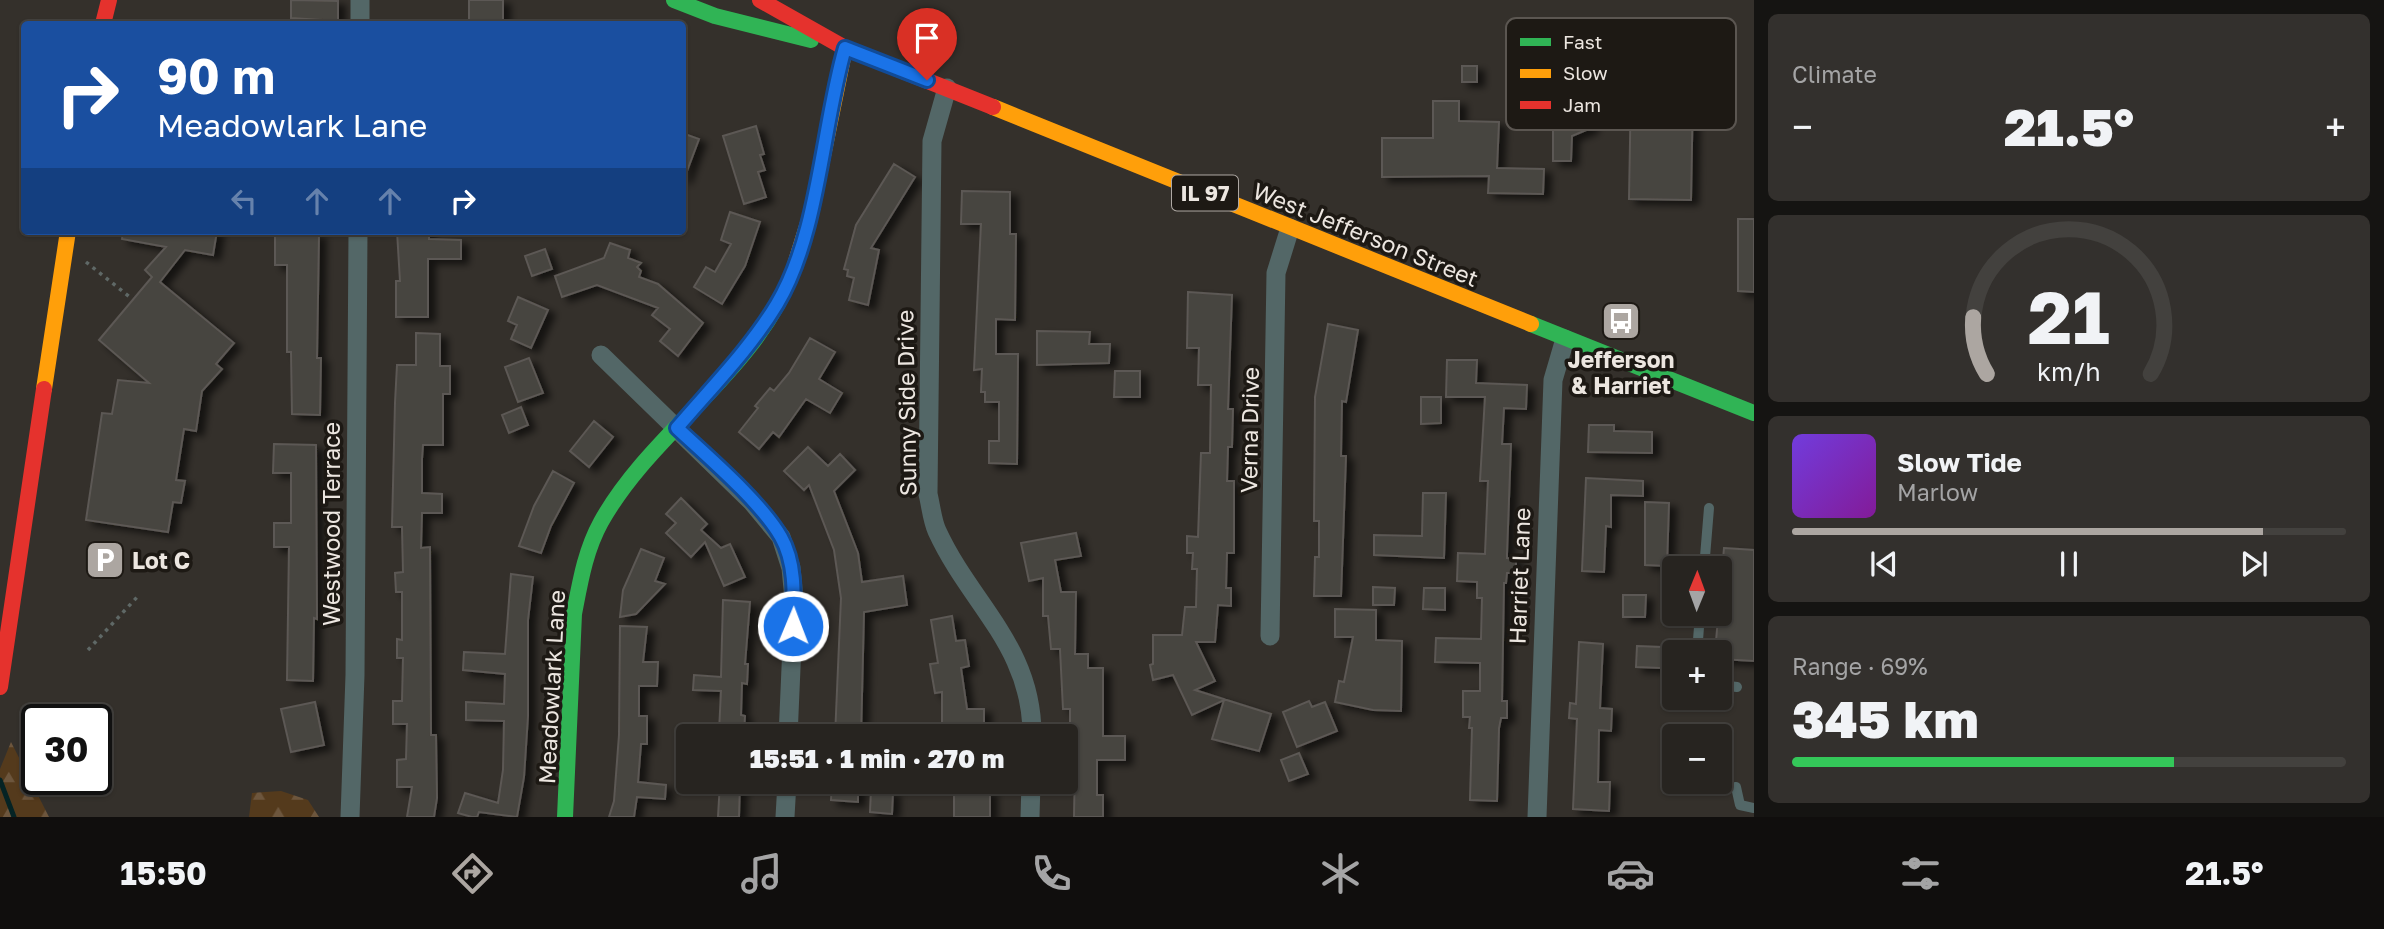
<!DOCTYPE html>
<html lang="en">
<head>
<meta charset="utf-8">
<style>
	:root { --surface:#272420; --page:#33302d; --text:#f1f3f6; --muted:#a4a4a5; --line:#43413e; --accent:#aca6a1 }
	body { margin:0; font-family:"Golos Text",sans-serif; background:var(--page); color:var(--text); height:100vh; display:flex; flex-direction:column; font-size:26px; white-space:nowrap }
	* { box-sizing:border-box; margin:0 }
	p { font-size:23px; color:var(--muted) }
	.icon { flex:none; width:38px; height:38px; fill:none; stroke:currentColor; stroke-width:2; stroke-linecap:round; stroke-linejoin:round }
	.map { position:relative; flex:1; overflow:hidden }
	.side { display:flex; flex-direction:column; gap:14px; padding:14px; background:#151412; width:630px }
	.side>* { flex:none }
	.guide { position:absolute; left:21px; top:21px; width:665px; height:214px; border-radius:7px; box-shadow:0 2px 5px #0004,0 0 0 2px var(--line); background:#1a4fa0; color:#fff; overflow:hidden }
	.needle { width:46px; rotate:1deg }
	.tools { position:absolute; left:1662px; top:556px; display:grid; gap:14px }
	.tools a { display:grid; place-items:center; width:70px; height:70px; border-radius:7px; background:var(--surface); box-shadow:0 2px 5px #0004,0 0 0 2px var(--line); font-size:35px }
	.speed { position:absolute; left:21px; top:704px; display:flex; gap:14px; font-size:35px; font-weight:700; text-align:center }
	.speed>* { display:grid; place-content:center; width:91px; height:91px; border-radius:50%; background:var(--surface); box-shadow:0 2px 5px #0004,0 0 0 2px var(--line); line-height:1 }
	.speed .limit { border:4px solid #111; border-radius:10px; background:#fff; color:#111 }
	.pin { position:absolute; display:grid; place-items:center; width:60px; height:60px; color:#fff; margin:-72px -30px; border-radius:50% 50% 50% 0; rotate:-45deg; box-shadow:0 0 7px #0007 }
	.pin .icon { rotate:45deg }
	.me { position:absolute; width:77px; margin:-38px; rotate:1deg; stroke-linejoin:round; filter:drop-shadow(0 0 5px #0008) }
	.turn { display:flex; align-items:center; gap:24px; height:147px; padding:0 21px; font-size:32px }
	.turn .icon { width:91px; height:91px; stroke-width:2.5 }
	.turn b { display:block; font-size:49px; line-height:60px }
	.lanes { display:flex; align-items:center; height:66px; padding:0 21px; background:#0003; justify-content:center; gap:35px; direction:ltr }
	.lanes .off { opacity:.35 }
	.big { font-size:52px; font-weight:800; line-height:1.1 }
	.side .card { flex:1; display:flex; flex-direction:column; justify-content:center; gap:10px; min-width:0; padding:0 24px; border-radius:10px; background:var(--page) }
	.side .dial { align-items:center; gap:0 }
	.dial svg { height:182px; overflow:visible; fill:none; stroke:var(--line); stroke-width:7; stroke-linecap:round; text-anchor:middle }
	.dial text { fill:var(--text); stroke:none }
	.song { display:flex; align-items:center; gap:21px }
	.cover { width:84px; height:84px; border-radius:10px; background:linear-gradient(135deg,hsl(260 70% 55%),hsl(290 70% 35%)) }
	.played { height:7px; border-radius:4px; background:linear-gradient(90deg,var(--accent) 85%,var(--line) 85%) }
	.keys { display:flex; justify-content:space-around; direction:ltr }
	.heat { display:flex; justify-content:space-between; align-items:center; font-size:38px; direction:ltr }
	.charge { height:10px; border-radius:5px; background:linear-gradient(90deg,#34c759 69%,var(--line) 0) }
	.trip { position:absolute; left:676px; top:724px; width:402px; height:70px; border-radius:7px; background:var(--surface); box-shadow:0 2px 5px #0004,0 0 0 2px var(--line); font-weight:800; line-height:70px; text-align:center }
	.menu { display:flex; height:112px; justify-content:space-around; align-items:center; background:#100e0d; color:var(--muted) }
	.menu .icon { width:49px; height:49px }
	.menu .active { color:var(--accent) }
	.menu b { font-size:32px; color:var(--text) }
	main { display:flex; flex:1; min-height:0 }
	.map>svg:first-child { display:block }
	.forest { fill:url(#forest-firs) }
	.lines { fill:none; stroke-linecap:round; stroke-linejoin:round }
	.stream { stroke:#052324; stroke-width:5 }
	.building { fill:#47443f; stroke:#5c5854; stroke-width:2; filter:url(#shadow) }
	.path { stroke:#5f6866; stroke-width:3.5; stroke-dasharray:3.5 5; stroke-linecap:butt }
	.lane { stroke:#536767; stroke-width:10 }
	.street { stroke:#536767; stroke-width:19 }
	.fast { stroke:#30b455; stroke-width:16 }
	.slow { stroke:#ff9f0a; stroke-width:16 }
	.jam { stroke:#e5322d; stroke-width:16 }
	.route-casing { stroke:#114b97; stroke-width:18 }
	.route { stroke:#1a73e8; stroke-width:12 }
	.labels { text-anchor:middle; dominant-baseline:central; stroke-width:7; stroke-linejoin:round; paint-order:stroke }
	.shield { fill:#1d1914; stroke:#aea8a3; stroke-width:2 }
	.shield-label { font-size:21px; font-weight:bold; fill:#ece6e0 }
	.street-label { font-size:23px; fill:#ece6e0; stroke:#1d1914 }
	.poi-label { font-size:23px; font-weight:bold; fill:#ece6e0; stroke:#1d1914 }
	.key { fill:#1d1914; stroke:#5b5651; stroke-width:2 }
	.key-label { font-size:19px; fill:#ece6e0 }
</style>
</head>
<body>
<main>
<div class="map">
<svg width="1754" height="817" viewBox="0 0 1754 817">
	<defs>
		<pattern id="forest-firs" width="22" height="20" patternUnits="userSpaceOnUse" patternTransform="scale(1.75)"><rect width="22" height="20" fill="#543a1c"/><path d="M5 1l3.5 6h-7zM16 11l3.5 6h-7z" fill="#6d563d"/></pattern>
		<filter id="shadow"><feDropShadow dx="7" dy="4.5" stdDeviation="3.5" flood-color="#0009"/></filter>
	</defs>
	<rect width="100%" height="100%" fill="#34302b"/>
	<!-- forest -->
	<path class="forest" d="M11,742L49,817H0V769Z
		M281,791L308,800L319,817H249L252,793Z"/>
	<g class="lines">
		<!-- stream -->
		<path class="stream" d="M0,780L14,817"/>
	</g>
	<!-- building -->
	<path class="building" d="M291,0L338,1V21L291,18Z
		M469,0H503V24H469Z
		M1462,66H1477V82H1462Z
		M1555,66L1590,72L1591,128L1572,136L1571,161H1553V120H1561L1562,88L1551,86Z
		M1631,87L1693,89L1691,200L1629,199Z
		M1433,101H1459V121L1499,122L1497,168L1544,169L1543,194L1488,193L1489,176L1382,177V138H1433Z
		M756,126L764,154L760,155L765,170L758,172L766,197L744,204L723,136Z
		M682,133L699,139L684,179H682Z
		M894,164L915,177L871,248L879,250L868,305L849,300L854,278L847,276L848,270L844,269L856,225Z
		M962,191L1010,192V234H1016L1015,320L996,319V354H1018L1017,464L989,463V441H999V402H985V392H981L982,369L974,370L981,224H961Z
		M730,212L760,222L745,266L722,304L694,287L706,267L715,272L731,244L721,240Z
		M1738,219H1754V292L1738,291Z
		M123,231H217L213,255L185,250L160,282L234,343L216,364L222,369L202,391L196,431L184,429L176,480L185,481L181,503L173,502L168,532L86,520L102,413L112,414L118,380L149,383L99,340L152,277L145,270L166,247L122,239Z
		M397,231H429V239L461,240V259H428V317H396V281H400Z
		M319,234L317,358H321L320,415L292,414L291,352H287V265H275V235Z
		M610,243L630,250L628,258L641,263L637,267L641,271L639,277L658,284L703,323L678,356L660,341L670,329L652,315L658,308L597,285L562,297L555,276L604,258Z
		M545,249L552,269L532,276L525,256Z
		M1188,292L1232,295L1228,409H1233L1232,447H1228L1227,481H1234V553H1227L1226,588H1231V606L1218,605L1215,642H1196L1215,681L1195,690L1271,714L1259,751L1212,739L1224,700L1192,715L1173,675L1153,680L1150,665L1153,664V635H1182L1185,607H1196L1197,569H1192L1193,553H1187V536L1198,537L1201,453H1210L1211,385H1198L1199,348H1187Z
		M518,297L548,310L531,348L511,339L517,325L508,321Z
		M1328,324L1358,330L1346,402L1342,401L1341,456H1346L1341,596H1314L1315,557H1319V521H1314L1315,397Z
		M1037,331L1090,332L1089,344H1110L1109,363L1037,365Z
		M416,333L440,334V366H450V394H443V445H423L422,459V493L442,494V513H422L421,548L430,547L431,735H436L437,798L434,817H407L412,787H397V760L406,759L407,724H393V701H402L403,658H397V639L402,640V592H396L395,573L403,572L402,527H392L395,403L397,365H416Z
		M810,338L835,352L819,379L842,393L830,413L806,399L779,437L773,432L759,449L739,432L758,408L755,406L770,388L774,391L789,373Z
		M529,358L543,393L518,402L505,367Z
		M1447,360H1477L1476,383L1527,385L1526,409L1504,408L1502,444H1511L1507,554V558L1516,559V573H1507L1506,583H1504L1502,701H1507V718H1501L1499,728L1497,801L1470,800L1472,728H1469L1470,717H1463V691H1480V663L1435,662L1436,638L1481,639L1482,598H1477V582L1457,581L1458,553L1485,554L1488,481H1480L1485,397H1446Z
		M1115,371H1140V397H1114Z
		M1421,397H1441V423L1421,424Z
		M521,407L528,425L509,433L502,415Z
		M594,421L613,437L589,467L570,451Z
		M1589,425H1614V431L1652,432V453L1588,452Z
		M274,444L316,445L317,619L314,618L313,681L287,680L289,547H274V523H291V473H273Z
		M808,447L828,466L840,454L855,470L834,491L858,553L862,582L903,576L907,605L864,612L861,737H835L841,598L834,550L809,485L804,490L784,471Z
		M553,471L574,483L551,526L541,553L519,546L534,506Z
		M1586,478L1643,481V496L1611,495V527L1606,526L1604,572L1582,571Z
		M1423,493H1446L1444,558L1374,555V535L1422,536Z
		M681,498L707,524L701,530L721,548L730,544L745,577L724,586L705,542L691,557L666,533L676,523L666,514Z
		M1645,502L1669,503L1667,566L1645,565Z
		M1076,533L1081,556L1055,560L1061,592H1076L1075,654H1088V668H1103V736H1125V760H1097V795H1103V817H1074L1075,765H1070V709H1063L1060,649H1051L1048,616H1043V578L1029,581L1021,543Z
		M1724,548L1754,550V661L1720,659V653H1715Z
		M641,549L664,558L655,581L665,584L636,614L620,617L623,590Z
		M511,574L533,577L528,620V716L524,777L517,817L479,812L477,817H472L458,813L465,793L498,803L503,770L504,721L466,720V702L504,704L505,674L463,670L464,652L505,654Z
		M1373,587L1395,588L1394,605H1373Z
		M1424,588H1445V610L1423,609Z
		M1623,595H1646L1645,617H1623Z
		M723,600L750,602L745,664H748L747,684L742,683L741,715L745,716L744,733L719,732L721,691L693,690L694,675L721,677Z
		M1335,609L1376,610V640L1402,641L1401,711L1373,710L1335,702L1339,681L1344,682L1353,637H1335Z
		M952,616L956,641L965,640L969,666L961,668L967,709H984V737H956V731H942V692L935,693L930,664L938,663L931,620Z
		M620,626L647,627L643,662H658L657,686H639V716H647V744H641L638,782L666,785L665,799L637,797L634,817H609L614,801L619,735Z
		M1579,642L1603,644L1600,708L1612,709L1611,731L1599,730L1598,782H1610L1609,811L1573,809L1577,719L1569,718L1570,703L1576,704Z
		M1637,646L1662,647L1661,668L1636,667Z
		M1309,701L1312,707L1325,702L1337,731L1297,747L1283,712Z
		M315,702L324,745L291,752L281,709Z
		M1299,753L1308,774L1289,781L1281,760Z
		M720,782H740L739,817H718Z
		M832,782H858V802L831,800Z
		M954,790L990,791V817H954Z
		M871,791L893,792L892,814L870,812Z"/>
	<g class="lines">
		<!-- path -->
		<path class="path" d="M86,262L131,298
			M88,650L140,594"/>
		<!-- lane -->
		<path class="lane" d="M1704,569L1709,508
			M1697,653L1700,614
			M1720,685L1737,687
			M1736,787L1740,805L1754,808"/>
		<!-- street -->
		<path class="street" d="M360,24V0
			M947,88L932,141L928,494C931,506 932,520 937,531C971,605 1033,647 1032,737
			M601,355L752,502L781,537L791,568L794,599L788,737
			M1270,636L1276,273L1290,228
			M350,817L355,675L358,231
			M785,817L787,782
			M1030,817L1031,782
			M1537,817L1553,380L1565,339"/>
		<!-- fast -->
		<path class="fast" d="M674,0L715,16L811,40
			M1531,324L1754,413
			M565,817L574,614C580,583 585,551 601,522C653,429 757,372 794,268"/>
		<!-- slow -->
		<path class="slow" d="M993,107L1531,324
			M794,268L812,210L845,48
			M44,389L68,231"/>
		<!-- jam -->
		<path class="jam" d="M760,0L845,48L993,107
			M103,24L109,0
			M0,687L44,389"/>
	</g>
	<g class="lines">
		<!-- route casing -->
		<g class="route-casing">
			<path id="route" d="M793,626C794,597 796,563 781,537C761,502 707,456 677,428C711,388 750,349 777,304C819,234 822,127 845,48L927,80"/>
		</g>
		<!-- route -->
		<use href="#route" class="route"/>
	</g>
	<!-- icons -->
	<defs>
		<g id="bus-square" transform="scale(2.0125)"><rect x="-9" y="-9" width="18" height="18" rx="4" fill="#aca6a1" stroke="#1d1914"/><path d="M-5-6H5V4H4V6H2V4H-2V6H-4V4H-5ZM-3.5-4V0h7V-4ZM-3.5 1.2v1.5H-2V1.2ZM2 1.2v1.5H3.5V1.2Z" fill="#fff"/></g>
		<g id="parking-square" transform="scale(2.0125)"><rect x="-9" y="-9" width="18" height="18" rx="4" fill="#aca6a1" stroke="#1d1914"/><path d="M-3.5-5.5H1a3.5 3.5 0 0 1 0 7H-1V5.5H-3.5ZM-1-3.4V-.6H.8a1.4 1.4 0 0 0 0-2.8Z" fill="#fff"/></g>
	</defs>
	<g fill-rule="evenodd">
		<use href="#bus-square" x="1621" y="321"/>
		<use href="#parking-square" x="105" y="560"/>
	</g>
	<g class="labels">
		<!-- shield labels -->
		<rect class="shield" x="1172" y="175.5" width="66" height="35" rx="5"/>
		<g class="shield-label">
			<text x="1205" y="193">IL 97</text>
		</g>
		<!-- street labels -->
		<g class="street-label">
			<text transform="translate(1366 234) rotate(22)">West Jefferson Street</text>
			<text transform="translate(906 403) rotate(-91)">Sunny Side Drive</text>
			<text transform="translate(1249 430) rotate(-89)">Verna Drive</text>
			<text transform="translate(331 524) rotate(-90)">Westwood Terrace</text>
			<text transform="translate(1519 576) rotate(-88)">Harriet Lane</text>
			<text transform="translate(551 687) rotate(-87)">Meadowlark Lane</text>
		</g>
		<!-- poi labels -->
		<g class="poi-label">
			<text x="1621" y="359">Jefferson<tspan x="1621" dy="26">&amp; Harriet</tspan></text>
			<text x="132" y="560" text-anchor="start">Lot C</text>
		</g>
	</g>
	<!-- legend -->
	<rect x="1506" y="18" width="230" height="112" rx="10" class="key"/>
	<rect x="1520" y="38" width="31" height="8" fill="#30b455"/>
	<rect x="1520" y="69" width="31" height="9" fill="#ff9f0a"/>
	<rect x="1520" y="101" width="31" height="8" fill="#e5322d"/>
	<g class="key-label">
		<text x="1563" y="49">Fast</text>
		<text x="1563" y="80">Slow</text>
		<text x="1563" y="112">Jam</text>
	</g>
</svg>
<div class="tools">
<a><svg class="needle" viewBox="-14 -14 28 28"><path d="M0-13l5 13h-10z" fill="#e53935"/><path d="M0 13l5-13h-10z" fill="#a4a4a5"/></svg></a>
<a>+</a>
<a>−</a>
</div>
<div class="speed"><div class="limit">30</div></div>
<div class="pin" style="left:927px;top:80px;background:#d93025"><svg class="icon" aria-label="arrive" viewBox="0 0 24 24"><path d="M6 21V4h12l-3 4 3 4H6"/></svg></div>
<svg class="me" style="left:793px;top:626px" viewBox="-20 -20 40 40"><circle r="17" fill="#1a73e8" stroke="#fff" stroke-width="3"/><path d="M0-11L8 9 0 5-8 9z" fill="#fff"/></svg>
<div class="trip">15:51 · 1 min · 270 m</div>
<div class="guide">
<div class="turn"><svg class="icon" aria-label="right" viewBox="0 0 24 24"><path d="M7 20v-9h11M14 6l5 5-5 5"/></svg><div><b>90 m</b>Meadowlark Lane</div></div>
<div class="lanes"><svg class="icon off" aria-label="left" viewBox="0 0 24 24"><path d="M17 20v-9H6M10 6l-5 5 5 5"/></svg><svg class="icon off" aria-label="ahead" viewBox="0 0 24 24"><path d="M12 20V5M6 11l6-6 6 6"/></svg><svg class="icon off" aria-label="ahead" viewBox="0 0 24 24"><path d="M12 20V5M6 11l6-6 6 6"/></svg><svg class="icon" aria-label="right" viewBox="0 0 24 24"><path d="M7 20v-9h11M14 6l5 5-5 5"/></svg></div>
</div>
</div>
<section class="side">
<div class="card"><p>Climate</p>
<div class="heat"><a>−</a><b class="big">21.5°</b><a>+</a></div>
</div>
<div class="card dial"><svg viewBox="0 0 100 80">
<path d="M14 69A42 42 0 1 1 86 69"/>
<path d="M14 69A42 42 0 0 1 8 44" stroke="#aca6a1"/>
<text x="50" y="56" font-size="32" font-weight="700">21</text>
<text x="50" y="72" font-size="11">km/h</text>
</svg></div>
<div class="card">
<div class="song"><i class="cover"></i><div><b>Slow Tide</b><p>Marlow</p></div></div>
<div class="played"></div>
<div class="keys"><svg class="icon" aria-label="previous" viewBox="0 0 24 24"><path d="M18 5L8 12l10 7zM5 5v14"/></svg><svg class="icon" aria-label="pause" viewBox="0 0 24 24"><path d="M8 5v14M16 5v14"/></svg><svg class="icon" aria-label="next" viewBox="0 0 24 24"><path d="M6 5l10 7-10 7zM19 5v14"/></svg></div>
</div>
<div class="card"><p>Range · 69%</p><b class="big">345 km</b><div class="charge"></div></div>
</section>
</main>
<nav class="menu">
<b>15:50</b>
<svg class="icon active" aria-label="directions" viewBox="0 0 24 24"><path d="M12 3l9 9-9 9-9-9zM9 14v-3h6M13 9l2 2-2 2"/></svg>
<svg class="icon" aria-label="music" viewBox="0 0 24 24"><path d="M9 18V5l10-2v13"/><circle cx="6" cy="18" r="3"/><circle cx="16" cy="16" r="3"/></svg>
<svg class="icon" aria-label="phone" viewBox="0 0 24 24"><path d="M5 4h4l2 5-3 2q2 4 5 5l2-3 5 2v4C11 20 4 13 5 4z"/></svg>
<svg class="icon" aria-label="climate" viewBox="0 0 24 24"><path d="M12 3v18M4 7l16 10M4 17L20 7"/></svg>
<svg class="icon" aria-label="car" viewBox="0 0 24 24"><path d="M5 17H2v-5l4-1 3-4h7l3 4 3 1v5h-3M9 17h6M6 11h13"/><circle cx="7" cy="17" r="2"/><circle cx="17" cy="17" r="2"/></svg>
<svg class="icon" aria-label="filters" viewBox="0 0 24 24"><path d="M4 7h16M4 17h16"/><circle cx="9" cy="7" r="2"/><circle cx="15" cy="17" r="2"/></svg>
<b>21.5°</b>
</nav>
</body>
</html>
